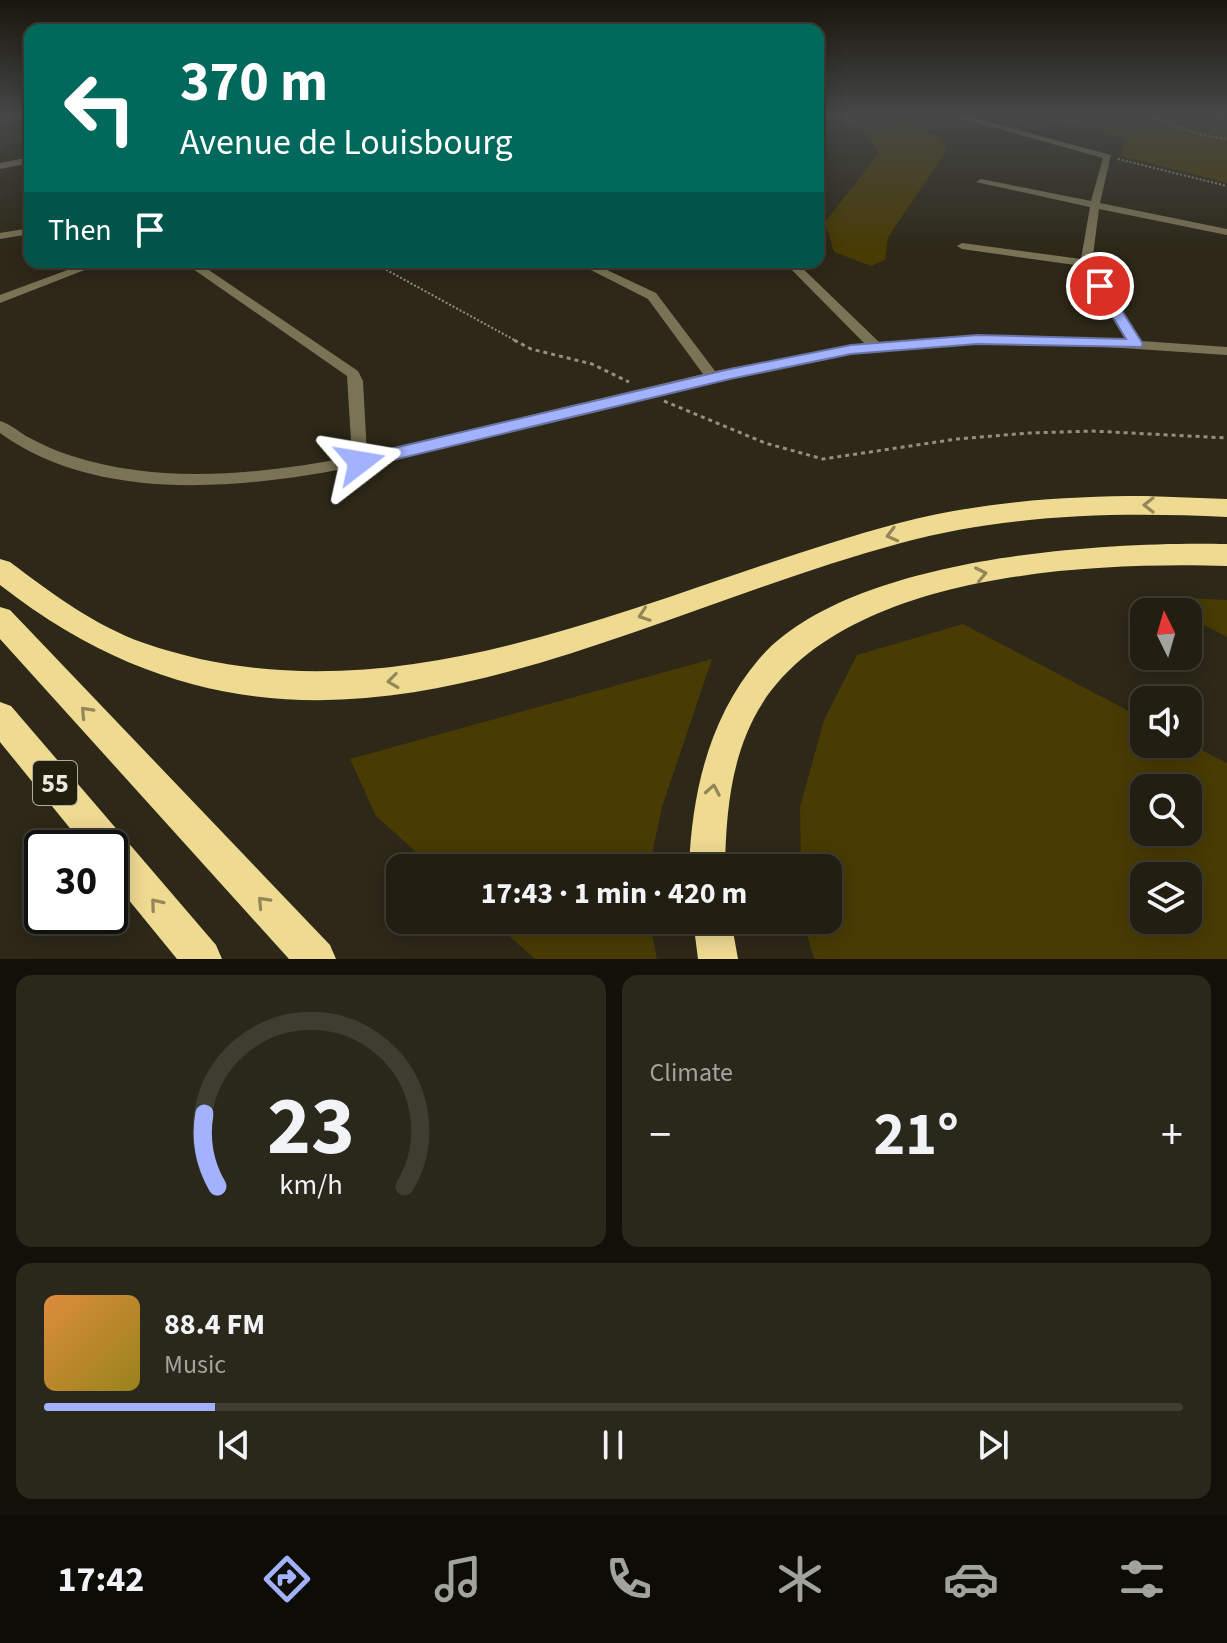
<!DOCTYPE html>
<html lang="en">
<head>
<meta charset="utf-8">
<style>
	:root { --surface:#221e12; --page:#2a271b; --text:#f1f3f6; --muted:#a2a29f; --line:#3f3c32; --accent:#a2b2fd }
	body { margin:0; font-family:"Source Sans 3",sans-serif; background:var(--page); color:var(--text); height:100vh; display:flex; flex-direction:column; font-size:30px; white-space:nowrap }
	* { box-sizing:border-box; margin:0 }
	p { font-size:26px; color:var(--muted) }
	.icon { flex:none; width:44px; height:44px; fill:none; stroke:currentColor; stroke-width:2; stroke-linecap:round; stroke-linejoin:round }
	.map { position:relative; height:959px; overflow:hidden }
	.side { display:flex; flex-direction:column; gap:16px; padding:16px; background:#13100a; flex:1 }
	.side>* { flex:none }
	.banner { position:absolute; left:24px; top:24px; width:800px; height:244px; border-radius:16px; box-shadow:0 4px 20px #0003,0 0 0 2px var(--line); background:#00695c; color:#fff; overflow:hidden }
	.needle { width:52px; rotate:355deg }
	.tools { position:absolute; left:1130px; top:598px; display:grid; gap:16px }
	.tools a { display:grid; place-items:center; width:72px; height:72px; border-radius:16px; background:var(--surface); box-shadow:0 4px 20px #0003,0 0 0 2px var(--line); font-size:40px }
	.speed { position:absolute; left:24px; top:830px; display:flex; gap:16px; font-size:40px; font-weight:700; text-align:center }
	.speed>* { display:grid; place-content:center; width:104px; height:104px; border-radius:50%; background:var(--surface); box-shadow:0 4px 20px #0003,0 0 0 2px var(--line); line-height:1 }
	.speed .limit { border:4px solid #111; border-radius:12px; background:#fff; color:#111 }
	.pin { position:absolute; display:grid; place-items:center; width:68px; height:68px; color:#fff; margin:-34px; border:4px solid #fff; border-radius:50%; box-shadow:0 2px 8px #0007 }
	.me { position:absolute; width:88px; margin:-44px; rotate:76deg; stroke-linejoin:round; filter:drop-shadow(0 0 6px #0008) }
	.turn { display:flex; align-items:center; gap:28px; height:168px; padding:0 24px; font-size:36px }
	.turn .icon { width:104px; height:104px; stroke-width:2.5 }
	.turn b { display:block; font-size:56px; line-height:68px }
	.then { display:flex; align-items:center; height:76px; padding:0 24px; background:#0003; gap:16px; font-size:30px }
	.big { font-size:60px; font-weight:700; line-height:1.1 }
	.side .tile { flex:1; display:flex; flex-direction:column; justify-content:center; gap:12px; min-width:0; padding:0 28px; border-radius:16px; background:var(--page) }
	.side .dial { align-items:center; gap:0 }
	.dial svg { height:208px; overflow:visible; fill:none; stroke:var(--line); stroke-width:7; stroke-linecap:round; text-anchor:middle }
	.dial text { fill:var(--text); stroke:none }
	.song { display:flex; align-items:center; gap:24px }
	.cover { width:96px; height:96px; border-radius:12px; background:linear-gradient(135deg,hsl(30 70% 55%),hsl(50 70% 35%)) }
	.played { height:8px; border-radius:4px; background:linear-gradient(90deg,var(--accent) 15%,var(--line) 15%) }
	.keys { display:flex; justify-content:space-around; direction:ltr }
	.heat { display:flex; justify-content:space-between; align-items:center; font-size:44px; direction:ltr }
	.side .tiles { flex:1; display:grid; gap:16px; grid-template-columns:1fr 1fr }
	.tile:last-child { grid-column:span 2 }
	.trip { position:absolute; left:386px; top:854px; width:456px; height:80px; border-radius:16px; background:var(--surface); box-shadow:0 4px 20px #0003,0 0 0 2px var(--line); font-weight:700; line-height:80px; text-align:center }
	.tab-bar { display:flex; height:128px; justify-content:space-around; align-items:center; background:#0e0c07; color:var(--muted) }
	.tab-bar .icon { width:56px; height:56px }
	.tab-bar .current { color:var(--accent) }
	.tab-bar b { font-size:36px; color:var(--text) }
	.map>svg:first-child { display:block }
	.built { fill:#373019 }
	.green { fill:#483b04; fill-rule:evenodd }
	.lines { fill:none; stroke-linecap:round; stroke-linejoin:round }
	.path-far1 { stroke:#938f82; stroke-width:2; stroke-dasharray:2 2; stroke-linecap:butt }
	.path { stroke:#938f82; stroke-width:3; stroke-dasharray:4 4; stroke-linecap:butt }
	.minor { fill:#7b7356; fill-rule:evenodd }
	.motorway { fill:#efda92; fill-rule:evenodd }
	.oneway { stroke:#938657 }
	.route { fill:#a2b2fd; stroke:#6974a4; stroke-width:2 }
	.labels { text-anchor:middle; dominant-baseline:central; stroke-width:8; stroke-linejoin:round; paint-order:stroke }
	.shield { fill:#231f0e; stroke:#b0aca0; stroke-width:2 }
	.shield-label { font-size:26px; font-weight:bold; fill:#ece9de }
</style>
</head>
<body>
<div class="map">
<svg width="1227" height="959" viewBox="0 0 1227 959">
	<rect width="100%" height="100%" fill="#2d2818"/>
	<!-- built -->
	<path class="built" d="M0,116H30V139L0,147Z"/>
	<!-- green -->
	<path class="green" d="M836,116H892L943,139L947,150L888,237L885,260L871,266L834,252L825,222L879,153L865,133Z
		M1036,116H1227V183L1121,156L1125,138Z
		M1171,597L1227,600V637L1202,624Z
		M963,624L1144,719V744L1188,743L1227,763V959H814L803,920H828V868H801L800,807L824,720L857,655ZM1188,788V832H1144V788ZM1188,876V920H1144V876Z
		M712,659L662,807L649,868H434L376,816L350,759Z
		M491,920H649L657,959H535Z"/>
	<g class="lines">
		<!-- path-far1 -->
		<path class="path-far1" d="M1147,116L1202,135L1227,139
			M1212,116L1227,119
			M1118,159L1227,186
			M372,262L518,342"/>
		<!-- path -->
		<path class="path" d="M514,340L531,349L592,364L629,382
			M664,401L765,443L823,459L957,439L1029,433L1092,431L1227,438"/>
		<!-- minor -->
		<path class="minor" d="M953,116H966L1111,155L1100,203L1227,229V235L1099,209L1092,263L1141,341L1227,347V355C1122,348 1016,339 910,347C847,352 785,364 723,378L713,382L677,389C607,406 536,425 465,442C329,475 125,524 0,433V421C10,424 18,431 26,436C41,444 56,451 72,456C162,485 260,474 352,457L347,376L183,262H197L358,371L363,381L367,454L703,374L648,299L575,262H590L656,293L715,371L865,344L784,262H796L879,342L999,336L1127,341L1082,266L962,249L957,246L962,243L1081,259L1090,207L976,182L981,179L1091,201L1103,158Z
			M30,157V163L0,169V163Z
			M30,228V234L0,239V233Z
			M89,262H105L0,303V295Z"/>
		<!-- motorway -->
		<path class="motorway" d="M1145,496L1227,499V517C1118,512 1008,514 901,543C585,629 307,825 0,585V559L10,562C51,593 95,626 144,643C400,732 656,588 899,523C980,502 1062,496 1145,496Z
			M1227,544V566C1086,562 846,573 762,704C731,753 726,812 725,868H689C692,792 709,718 759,659C847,557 1100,541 1227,544Z
			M0,607L10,610L330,945L336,959H289L0,639Z
			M0,702L11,706L216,945L222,959H177L110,877V848H86L0,742Z
			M693,920H731L738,959H698Z"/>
	</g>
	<!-- one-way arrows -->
	<defs><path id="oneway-chevron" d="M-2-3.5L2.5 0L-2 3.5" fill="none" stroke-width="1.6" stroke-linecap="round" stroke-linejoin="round" transform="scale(2)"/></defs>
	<g class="oneway">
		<use href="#oneway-chevron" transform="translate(1149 505) rotate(-180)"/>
		<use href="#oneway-chevron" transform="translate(892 535) rotate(165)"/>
		<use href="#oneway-chevron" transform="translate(981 574) rotate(-12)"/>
		<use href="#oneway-chevron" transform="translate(644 615) rotate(161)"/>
		<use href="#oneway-chevron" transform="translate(393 681) rotate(173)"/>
		<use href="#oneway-chevron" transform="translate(86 712) rotate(-133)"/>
		<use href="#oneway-chevron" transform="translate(713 790) rotate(-80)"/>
		<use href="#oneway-chevron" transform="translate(263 902) rotate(-133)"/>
		<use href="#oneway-chevron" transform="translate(156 904) rotate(-130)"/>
	</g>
	<!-- sky -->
	<linearGradient id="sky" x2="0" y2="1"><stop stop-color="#19160d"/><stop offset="0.46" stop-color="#464848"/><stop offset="1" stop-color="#464848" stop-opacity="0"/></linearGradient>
	<rect width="1227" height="250" fill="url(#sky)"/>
	<!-- route -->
	<path class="route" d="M1095,284H1105L1143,344L1141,347L977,344L851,354L730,379L360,468L351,462L360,456L730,369L851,345L977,335L1126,339L1094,286Z"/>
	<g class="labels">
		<!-- shield labels -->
		<rect class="shield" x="33" y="761" width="44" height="44" rx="6"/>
		<g class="shield-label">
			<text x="55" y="783">55</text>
		</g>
	</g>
</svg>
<div class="tools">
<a><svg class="needle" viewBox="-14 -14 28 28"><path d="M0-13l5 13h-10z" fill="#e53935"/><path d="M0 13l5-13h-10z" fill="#a2a29f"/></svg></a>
<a><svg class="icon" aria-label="sound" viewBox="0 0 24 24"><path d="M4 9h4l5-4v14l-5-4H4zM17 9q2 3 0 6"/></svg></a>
<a><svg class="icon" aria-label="search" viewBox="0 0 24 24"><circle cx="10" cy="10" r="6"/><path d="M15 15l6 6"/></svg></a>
<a><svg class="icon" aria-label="layers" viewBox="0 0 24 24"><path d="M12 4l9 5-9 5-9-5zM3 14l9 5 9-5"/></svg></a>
</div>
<div class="speed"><div class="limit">30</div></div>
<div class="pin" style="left:1100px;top:286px;background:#d93025"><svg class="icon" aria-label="arrive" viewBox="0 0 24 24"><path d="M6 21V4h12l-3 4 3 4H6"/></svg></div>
<svg class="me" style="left:360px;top:462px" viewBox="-20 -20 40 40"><path d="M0-17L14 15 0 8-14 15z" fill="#a2b2fd" stroke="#fff" stroke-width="4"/></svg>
<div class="trip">17:43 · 1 min · 420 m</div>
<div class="banner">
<div class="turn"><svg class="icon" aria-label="left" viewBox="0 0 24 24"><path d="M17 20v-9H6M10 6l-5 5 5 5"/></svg><div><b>370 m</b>Avenue de Louisbourg</div></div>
<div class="then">Then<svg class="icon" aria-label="arrive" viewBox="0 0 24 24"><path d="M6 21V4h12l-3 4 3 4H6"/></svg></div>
</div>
</div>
<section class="side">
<div class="tiles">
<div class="tile dial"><svg viewBox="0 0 100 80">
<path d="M14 69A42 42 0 1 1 86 69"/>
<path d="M14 69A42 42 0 0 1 9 41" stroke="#a2b2fd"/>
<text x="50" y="56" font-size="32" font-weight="700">23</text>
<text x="50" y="72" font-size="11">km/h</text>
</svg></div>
<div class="tile"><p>Climate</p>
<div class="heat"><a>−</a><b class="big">21°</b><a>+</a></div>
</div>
<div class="tile">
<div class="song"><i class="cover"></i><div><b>88.4 FM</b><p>Music</p></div></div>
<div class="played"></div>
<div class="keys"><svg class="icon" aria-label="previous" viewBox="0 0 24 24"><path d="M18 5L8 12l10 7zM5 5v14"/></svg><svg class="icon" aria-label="pause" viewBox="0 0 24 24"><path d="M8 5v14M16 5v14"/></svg><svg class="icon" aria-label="next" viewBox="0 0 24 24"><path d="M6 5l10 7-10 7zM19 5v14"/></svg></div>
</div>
</div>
</section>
<nav class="tab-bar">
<b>17:42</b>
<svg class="icon current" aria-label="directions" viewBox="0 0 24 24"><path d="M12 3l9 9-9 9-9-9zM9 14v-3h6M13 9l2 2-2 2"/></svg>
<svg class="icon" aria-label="music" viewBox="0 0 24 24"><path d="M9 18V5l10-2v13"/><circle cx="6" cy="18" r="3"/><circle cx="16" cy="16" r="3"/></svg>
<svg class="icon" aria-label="phone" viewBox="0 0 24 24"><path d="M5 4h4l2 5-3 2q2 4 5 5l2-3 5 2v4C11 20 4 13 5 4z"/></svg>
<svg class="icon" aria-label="climate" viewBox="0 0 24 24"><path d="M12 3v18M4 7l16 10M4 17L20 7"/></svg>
<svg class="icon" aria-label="car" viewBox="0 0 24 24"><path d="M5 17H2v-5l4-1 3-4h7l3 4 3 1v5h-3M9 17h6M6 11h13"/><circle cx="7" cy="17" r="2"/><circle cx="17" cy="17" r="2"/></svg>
<svg class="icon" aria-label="filters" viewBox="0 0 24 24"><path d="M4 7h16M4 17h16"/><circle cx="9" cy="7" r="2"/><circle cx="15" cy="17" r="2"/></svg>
</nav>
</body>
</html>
